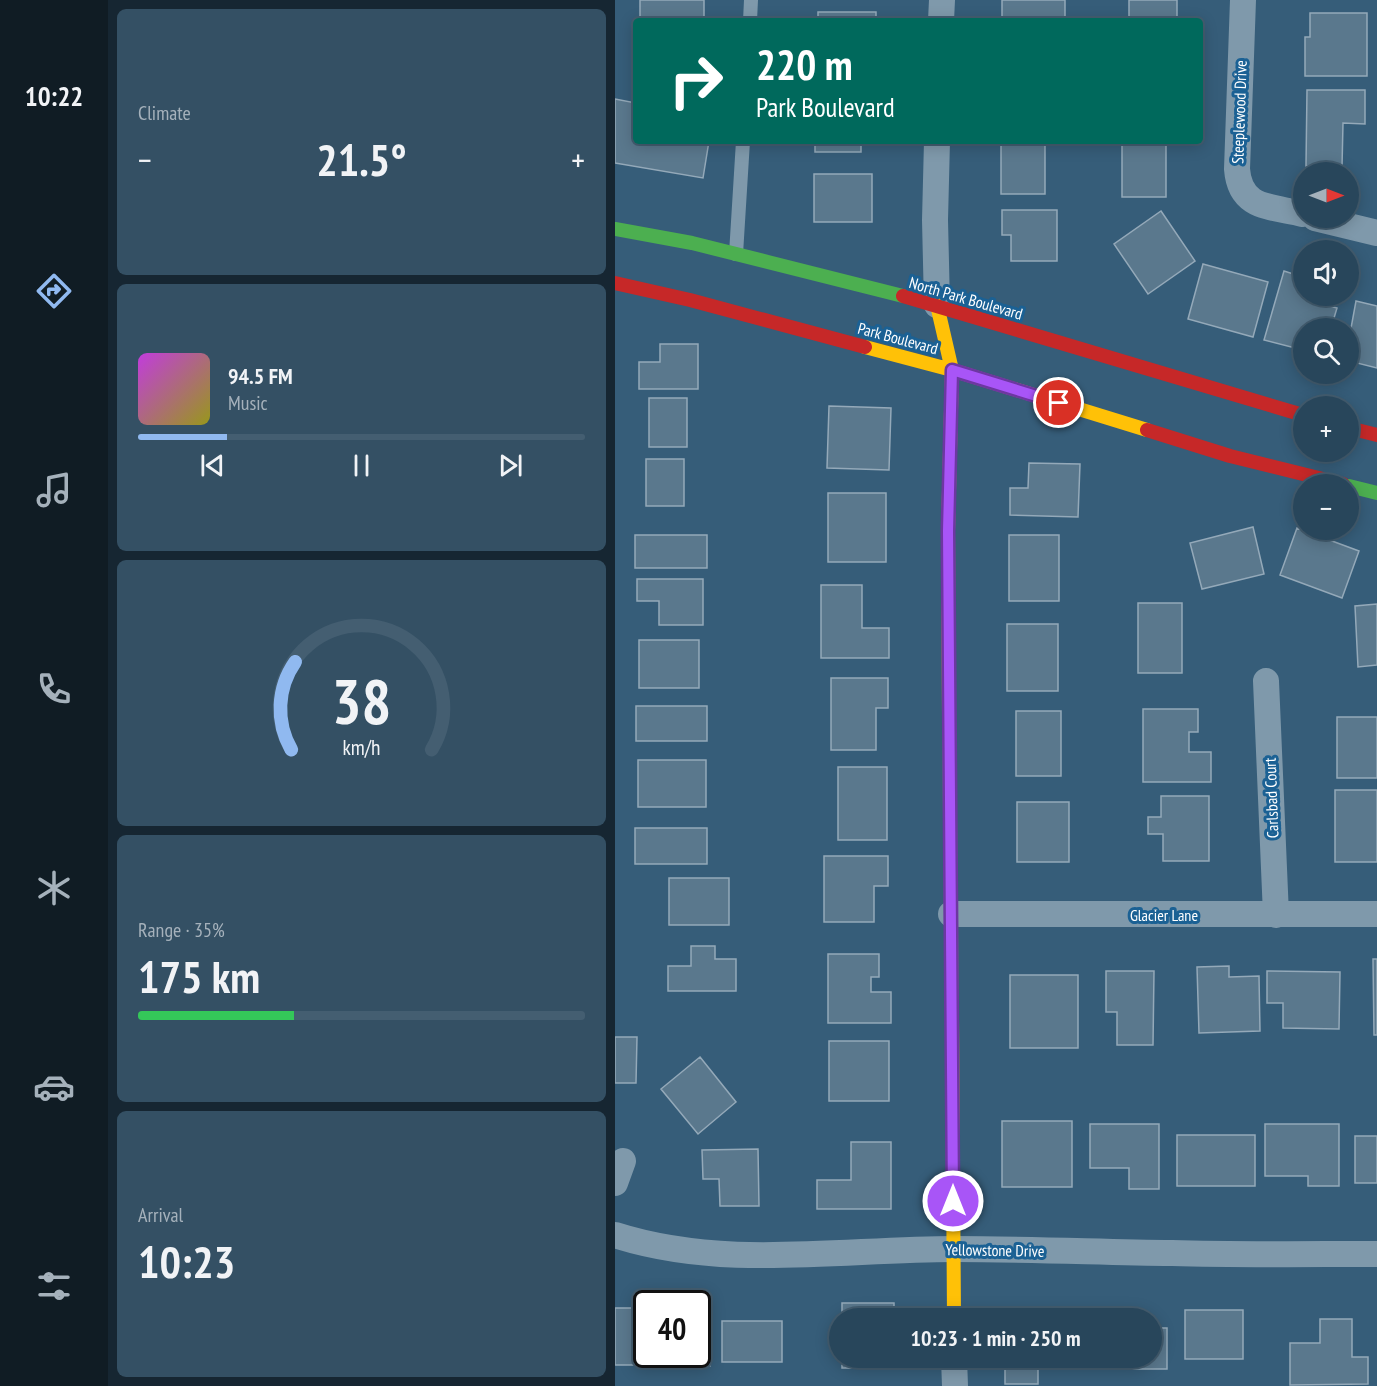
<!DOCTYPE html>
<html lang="en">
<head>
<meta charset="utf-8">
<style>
	:root { --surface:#28465b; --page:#345064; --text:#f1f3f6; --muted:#a5b1bb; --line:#445e71; --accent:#90b9f0 }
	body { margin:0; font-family:"PT Sans Narrow",sans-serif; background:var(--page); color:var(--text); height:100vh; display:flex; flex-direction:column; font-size:22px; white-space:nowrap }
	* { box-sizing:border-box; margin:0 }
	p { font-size:20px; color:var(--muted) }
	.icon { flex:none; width:33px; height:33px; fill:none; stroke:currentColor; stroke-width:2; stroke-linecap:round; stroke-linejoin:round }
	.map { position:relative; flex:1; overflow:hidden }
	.panel { display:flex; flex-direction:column; gap:9px; padding:9px; background:#162632; width:507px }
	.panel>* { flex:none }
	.guide { position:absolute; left:18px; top:18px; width:570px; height:126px; border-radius:6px; box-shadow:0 3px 15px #0003,0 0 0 2px var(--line); background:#00695c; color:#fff; overflow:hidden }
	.needle { width:39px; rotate:90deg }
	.controls { position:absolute; left:678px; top:162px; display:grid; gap:12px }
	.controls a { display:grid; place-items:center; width:66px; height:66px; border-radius:50%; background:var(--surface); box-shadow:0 3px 15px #0003,0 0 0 2px var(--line); font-size:30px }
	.speed { position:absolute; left:18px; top:1290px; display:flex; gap:12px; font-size:30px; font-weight:700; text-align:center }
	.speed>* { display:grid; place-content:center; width:78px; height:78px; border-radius:50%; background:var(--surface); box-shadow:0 3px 15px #0003,0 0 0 2px var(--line); line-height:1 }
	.speed .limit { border:3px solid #111; border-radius:9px; background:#fff; color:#111 }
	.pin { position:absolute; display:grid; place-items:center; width:51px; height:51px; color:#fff; margin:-26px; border:3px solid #fff; border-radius:50%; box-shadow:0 2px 6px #0007 }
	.me { position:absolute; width:66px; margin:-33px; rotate:0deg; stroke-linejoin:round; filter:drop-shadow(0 0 4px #0008) }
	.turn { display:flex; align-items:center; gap:21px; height:126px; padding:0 24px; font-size:27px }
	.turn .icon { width:78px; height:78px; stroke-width:2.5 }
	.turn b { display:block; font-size:42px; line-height:51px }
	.big { font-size:45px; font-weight:600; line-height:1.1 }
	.panel .card { flex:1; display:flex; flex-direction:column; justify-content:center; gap:9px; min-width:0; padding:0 21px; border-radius:9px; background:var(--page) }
	.panel .dial { align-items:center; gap:0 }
	.dial svg { height:156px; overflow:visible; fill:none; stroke:var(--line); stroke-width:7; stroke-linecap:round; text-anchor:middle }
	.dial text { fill:var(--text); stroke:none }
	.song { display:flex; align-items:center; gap:18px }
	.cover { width:72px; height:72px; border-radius:9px; background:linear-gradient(135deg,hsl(290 70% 55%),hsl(60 70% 35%)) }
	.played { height:6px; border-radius:3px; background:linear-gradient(90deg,var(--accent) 20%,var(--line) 20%) }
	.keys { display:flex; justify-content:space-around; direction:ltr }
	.heat { display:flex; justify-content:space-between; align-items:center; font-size:33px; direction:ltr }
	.charge { height:9px; border-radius:4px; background:linear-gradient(90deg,#34c759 35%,var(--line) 0) }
	.trip { position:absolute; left:214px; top:1308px; width:333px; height:60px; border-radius:30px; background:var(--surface); box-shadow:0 3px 15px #0003,0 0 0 2px var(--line); font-weight:600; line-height:60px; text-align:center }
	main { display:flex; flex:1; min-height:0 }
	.tabs { display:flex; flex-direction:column; width:108px; justify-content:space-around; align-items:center; background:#101c24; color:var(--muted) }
	.tabs .icon { width:42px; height:42px }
	.tabs .current { color:var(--accent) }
	.tabs b { font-size:27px; color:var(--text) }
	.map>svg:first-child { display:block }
	.building { fill:#5a788d; stroke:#94a9b9; stroke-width:1.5 }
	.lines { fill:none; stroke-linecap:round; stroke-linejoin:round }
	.lane { stroke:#7f99ab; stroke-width:14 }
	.street { stroke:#7f99ab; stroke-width:26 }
	.fast { stroke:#4caf50; stroke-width:14 }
	.slow { stroke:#ffc107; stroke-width:14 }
	.jam { stroke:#c62828; stroke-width:14 }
	.route-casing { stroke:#6d37a1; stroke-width:15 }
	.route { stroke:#a855f7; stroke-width:10 }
	.labels { text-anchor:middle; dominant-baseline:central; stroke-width:6; stroke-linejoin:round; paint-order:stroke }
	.street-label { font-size:16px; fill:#fff; stroke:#1b6194 }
</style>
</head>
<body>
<main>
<nav class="tabs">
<b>10:22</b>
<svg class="icon current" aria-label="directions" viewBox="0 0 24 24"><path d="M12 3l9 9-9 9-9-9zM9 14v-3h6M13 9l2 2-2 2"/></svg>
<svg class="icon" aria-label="music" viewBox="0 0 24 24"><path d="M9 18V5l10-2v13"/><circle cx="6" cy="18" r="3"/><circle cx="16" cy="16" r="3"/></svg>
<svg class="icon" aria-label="phone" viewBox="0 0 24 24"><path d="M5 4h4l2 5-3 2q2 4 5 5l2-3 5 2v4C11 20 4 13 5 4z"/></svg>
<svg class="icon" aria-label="climate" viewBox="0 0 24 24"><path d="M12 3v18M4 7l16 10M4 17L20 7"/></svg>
<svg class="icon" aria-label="car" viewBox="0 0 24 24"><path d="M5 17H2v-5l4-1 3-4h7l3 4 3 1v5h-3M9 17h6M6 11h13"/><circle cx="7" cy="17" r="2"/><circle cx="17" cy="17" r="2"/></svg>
<svg class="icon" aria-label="filters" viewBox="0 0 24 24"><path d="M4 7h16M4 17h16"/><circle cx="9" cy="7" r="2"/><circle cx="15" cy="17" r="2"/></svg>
</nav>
<section class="panel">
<div class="card"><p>Climate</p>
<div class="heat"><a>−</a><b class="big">21.5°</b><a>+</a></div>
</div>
<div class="card">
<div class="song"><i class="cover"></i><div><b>94.5 FM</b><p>Music</p></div></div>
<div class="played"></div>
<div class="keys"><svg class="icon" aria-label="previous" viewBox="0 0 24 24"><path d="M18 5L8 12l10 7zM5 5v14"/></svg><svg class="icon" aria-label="pause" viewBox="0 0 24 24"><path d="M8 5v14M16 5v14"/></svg><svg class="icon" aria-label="next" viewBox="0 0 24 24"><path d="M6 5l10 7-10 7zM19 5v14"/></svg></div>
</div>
<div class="card dial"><svg viewBox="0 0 100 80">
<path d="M14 69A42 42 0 1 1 86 69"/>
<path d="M14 69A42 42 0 0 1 16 24" stroke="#90b9f0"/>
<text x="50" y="56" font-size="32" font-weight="700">38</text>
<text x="50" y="72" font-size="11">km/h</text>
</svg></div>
<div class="card"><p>Range · 35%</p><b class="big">175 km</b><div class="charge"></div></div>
<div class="card"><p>Arrival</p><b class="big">10:23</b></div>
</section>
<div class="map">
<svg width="762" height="1386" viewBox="0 0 762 1386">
	<rect width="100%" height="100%" fill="#365d79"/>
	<!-- building -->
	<path class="building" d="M25,0H89V21H25Z
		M387,0H450V21H387Z
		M514,0H562V21H514Z
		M203,12H261V21H203Z
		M695,13H752V76H690V37H695Z
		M692,90H750V124L728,123L727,167L691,166Z
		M0,99L21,103V141H94L88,178L0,163Z
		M200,141H246V152H200Z
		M386,141H430V194H386Z
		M507,141H551V197H507Z
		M199,174H257V222H199Z
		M387,210H442V261H396V235H387Z
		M546,211L580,261L533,294L499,244Z
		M588,264L653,282L638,337L573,319Z
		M669,271L688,277V296H693L692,300L722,308L716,328H688V350L649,340Z
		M741,301L762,306V368L734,361V339Z
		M45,344H83V389H24V362H45Z
		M34,398H72V447H34Z
		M214,406L276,408L274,470L212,468Z
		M31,459H69V506H31Z
		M414,463L465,464L463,517L395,515V488H413Z
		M213,493H271V562H213Z
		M638,527L649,574L587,589L575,543Z
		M682,528L744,551L727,598L665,575Z
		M20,535H92V568H20Z
		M394,535H444V601H394Z
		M22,579H88V625H44V601H22Z
		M206,585H247V628H274V658H206Z
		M523,603H567V673H523Z
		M762,604V665L743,667L740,606Z
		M392,624H443V691H392Z
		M24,640H84V688H24Z
		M216,678H273V708H261V750H216Z
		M21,706H92V741H21Z
		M528,709H583V732H574V752H596V782H528Z
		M401,711H446V776H401Z
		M722,717H762V778H722Z
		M23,760H91V807H23Z
		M223,767H272V840H223Z
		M720,790H762V862H720Z
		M546,796H594V861H548V834H533V817H546Z
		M402,802H454V862H402Z
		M20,828H92V864H20Z
		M209,856H273V886H259V922H209Z
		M54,878H114V925H54Z
		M76,946H100V959H121V991H53V966H76Z
		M213,954H264V977H256V992H276V1023H213Z
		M758,959H762V1035H759Z
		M614,966V977L644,976L645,1031L584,1033L582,967Z
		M491,971H539L538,1045H502V1012H491Z
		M652,971L725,972L724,1029L668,1028V1003H652Z
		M395,975H463V1048H395Z
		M0,1037H22L21,1083H0Z
		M214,1041H274V1101H214Z
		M85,1057L121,1102L83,1134L46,1089Z
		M387,1121H457V1187H387Z
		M475,1124H544V1189H514V1168H475Z
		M650,1124H724V1186H693V1176H650Z
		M562,1135H640V1186H562Z
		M740,1136H762V1183H740Z
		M236,1142H276V1209H202V1180H236Z
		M143,1149L144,1206H105L104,1179H88L87,1150Z
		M227,1303H279V1318H227Z
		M0,1308H20V1365H0Z
		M570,1310H628V1359H570Z
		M477,1311H504V1318H477Z
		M390,1317H455V1318H390Z
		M82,1318H95V1366H37V1354H82Z
		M705,1319H737V1357H753V1384L675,1385V1343H705Z
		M107,1321H167V1362H107Z
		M537,1328H552V1369H477V1358H537Z
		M227,1358H279V1368H227Z
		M390,1358H455V1364H423V1384H390Z"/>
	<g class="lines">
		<!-- lane -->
		<path class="lane" d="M135,21L136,0
			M121,254L128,141"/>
		<!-- street -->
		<path class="street" d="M628,0L622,169C625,209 655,206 688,214
			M326,21L327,0
			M700,218L762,233
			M322,305L320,220L322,141
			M651,681L661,915
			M336,914H762
			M0,1183L8,1161
			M0,1235C109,1270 227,1249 339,1249C412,1249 485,1252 557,1253C625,1255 694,1254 762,1254
			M339,1358L340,1386"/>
		<!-- fast -->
		<path class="fast" d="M0,229L77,243L288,296
			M734,486L762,493
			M334,716L337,1018"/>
		<!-- slow -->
		<path class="slow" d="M322,305L337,370L333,531L334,716
			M250,347L337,370L532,430
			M337,1018L339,1318"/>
		<!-- jam -->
		<path class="jam" d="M0,283L75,300L250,347
			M288,296L688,415
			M734,428L762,435
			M532,430L615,456L728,484"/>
	</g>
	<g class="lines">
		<!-- route casing -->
		<g class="route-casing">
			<path id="route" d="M338,1201L333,531L337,370L444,403"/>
		</g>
		<!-- route -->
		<use href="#route" class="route"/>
	</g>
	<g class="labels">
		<!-- street labels -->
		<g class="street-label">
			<text transform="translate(624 112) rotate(-88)">Steeplewood Drive</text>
			<text transform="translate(351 298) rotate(16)">North Park Boulevard</text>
			<text transform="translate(283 338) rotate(15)">Park Boulevard</text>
			<text transform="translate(656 798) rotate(-92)">Carlsbad Court</text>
			<text x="549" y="915">Glacier Lane</text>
			<text transform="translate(380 1250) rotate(1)">Yellowstone Drive</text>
		</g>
	</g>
</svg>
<div class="controls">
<a><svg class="needle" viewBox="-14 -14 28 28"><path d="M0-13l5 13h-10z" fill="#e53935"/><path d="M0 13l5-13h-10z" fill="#a5b1bb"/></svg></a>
<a><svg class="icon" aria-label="sound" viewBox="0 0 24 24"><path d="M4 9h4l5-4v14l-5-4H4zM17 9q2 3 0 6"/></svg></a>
<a><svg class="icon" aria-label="search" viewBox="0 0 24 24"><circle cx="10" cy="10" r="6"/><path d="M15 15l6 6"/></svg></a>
<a>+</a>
<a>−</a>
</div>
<div class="speed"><div class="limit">40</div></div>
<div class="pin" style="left:444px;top:403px;background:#d93025"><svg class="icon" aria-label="arrive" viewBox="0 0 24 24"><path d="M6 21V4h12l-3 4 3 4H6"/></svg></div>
<svg class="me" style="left:338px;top:1201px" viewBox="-20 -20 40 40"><circle r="17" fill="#a855f7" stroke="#fff" stroke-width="3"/><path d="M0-11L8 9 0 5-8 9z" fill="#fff"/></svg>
<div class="trip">10:23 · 1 min · 250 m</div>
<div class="guide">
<div class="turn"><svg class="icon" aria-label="right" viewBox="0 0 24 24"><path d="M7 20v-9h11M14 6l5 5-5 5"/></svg><div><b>220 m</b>Park Boulevard</div></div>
</div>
</div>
</main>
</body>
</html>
